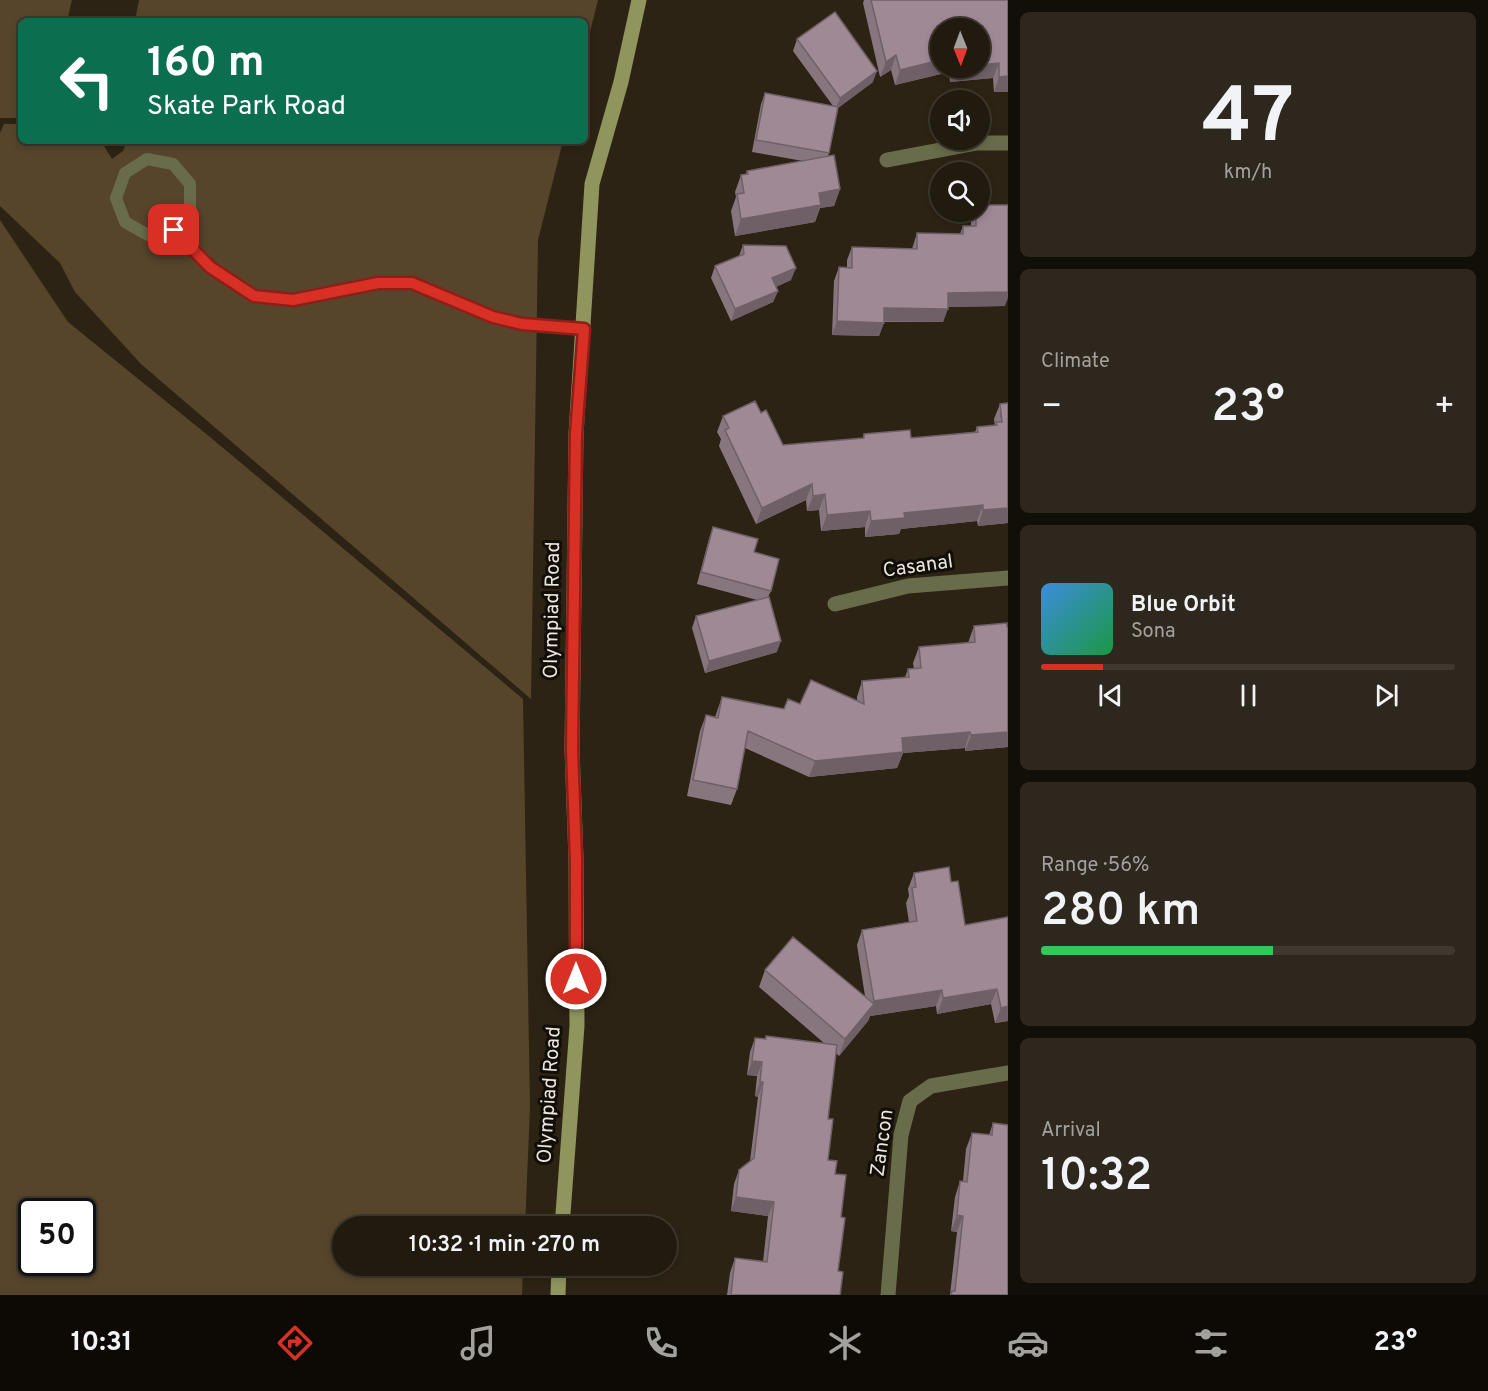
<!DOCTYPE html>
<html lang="en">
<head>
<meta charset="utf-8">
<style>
	:root { --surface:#211a0f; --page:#2d271d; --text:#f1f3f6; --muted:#a2a19e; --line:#3e382f; --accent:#d93025 }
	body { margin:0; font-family:Overpass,sans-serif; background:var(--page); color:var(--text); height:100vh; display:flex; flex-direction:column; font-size:22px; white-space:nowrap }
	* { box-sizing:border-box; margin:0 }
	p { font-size:20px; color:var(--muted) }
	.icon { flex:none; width:33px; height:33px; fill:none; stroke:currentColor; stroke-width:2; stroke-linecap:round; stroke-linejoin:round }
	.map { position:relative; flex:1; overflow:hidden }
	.panel { display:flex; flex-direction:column; gap:12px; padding:12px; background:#120e08; width:480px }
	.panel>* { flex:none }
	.top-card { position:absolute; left:18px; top:18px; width:570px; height:126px; border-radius:9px; box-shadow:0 3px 9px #0003,0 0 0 2px var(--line); background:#0b6e4f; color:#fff; overflow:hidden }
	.needle { width:39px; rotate:179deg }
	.buttons { position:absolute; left:930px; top:18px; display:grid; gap:12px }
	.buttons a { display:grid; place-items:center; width:60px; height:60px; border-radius:50%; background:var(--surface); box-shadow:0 3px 9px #0003,0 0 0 2px var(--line); font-size:30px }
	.speed { position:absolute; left:18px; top:1198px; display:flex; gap:12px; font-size:30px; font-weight:700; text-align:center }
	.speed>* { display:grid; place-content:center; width:78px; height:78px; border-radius:50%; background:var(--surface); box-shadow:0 3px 9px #0003,0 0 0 2px var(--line); line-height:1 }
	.speed .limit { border:3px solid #111; border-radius:9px; background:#fff; color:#111 }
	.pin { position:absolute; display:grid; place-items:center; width:51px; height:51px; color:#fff; margin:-26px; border-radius:12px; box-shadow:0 3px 9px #0006 }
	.me { position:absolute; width:66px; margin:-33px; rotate:0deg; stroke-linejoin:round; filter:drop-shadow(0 0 4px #0008) }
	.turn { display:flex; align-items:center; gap:21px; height:126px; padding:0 30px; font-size:27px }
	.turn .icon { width:78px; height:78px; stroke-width:2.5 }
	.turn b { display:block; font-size:42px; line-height:51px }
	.big { font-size:45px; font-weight:600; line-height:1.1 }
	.panel .card { flex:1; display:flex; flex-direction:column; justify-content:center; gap:9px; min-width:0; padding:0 21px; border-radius:9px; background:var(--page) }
	.panel .dial { align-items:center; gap:0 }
	.dial b { font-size:78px; line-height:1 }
	.song { display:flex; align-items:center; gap:18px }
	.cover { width:72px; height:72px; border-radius:9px; background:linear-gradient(135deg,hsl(210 70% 55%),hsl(140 70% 35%)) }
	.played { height:6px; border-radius:3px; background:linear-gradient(90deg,var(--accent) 15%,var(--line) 15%) }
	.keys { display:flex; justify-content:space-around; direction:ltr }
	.heat { display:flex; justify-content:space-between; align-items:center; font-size:33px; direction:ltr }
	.charge { height:9px; border-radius:4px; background:linear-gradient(90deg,#34c759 56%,var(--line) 0) }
	.trip { position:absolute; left:332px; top:1216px; width:345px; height:60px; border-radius:30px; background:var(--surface); box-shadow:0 3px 9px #0003,0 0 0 2px var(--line); font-weight:600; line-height:60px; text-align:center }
	.dock { display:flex; height:96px; justify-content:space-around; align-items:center; background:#0d0a06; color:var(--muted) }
	.dock .icon { width:42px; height:42px }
	.dock .on { color:var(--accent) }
	.dock b { font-size:27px; color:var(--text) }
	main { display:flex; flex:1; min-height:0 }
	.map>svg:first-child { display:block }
	.green { fill:#56452b; fill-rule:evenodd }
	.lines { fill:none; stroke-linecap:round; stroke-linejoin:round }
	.service { stroke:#696c4a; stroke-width:12 }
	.minor { stroke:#696c4a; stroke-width:15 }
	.secondary { stroke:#90955d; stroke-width:15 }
	.wall { fill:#88767f; fill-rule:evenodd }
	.shaded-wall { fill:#6f6068 }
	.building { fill:#9e8994; stroke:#6f6068; stroke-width:1.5 }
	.route-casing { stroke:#8d1f18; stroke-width:15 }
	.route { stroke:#d93025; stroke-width:10 }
	.labels { text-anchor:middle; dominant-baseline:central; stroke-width:6; stroke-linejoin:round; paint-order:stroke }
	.street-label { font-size:20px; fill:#ece6dc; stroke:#110d07 }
</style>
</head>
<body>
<main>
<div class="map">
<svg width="1008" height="1295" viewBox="0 0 1008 1295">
	<rect width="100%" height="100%" fill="#2c2314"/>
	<!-- green -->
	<path class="green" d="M0,0H72L67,21H21V118H0Z
		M139,0H598L585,52V21H135Z
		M4,124H21V141H101L112,159L123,151L127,141H563L538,240L531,699L141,364L75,292L60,263L0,206V133Z
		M0,220L68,322L210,437L523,699L530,1107L525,1227H342V1266H523L522,1295H0ZM32,1212H82V1263H32Z"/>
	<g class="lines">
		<!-- service -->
		<path class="service" d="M147,159L173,164L190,184V210L174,230L148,235L125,222L116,198L125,173Z
			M174,230L210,267L254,296L293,300L378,283H412L493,317L522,324L584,329"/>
		<!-- minor -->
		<path class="minor" d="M887,160L977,143H1008
			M835,604L908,586L1008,578
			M888,1295L901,1135L910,1101L931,1086L1008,1073"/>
		<!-- secondary -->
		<path class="secondary" d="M562,1227L577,1026L576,859L572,749L576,434L592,184L621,82L639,0
			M558,1295L559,1266"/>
	</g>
	<!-- wall -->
	<path class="wall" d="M864,0H1008V92H994L993,78L950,82L949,72L895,85L891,70L880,77L863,3ZM980,28V68H940Z
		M797,39L873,82L838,108L828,157L840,189L834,206L820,208L815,222L735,236L731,211L736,197L735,192L741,175L746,174L747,171L803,161L752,152L761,104L765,93L833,106L793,51Z
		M973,212H980L1005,306L948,307L943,322H884L879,336L832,335L834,281L839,267L847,268V260L852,247L912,249L917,233L960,234L963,226H971V218Z
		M743,245L791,280L776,287L778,291L773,302L731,321L711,278L715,266L739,256Z
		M1000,404L1008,523L978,526L977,521L901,529L899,534L865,537V527L821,531L819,510L807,511L806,500L756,524L719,446L721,439L717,432L723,416L761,413L783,445L863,438L864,434L911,438L975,432L977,427L995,426L994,419Z
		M713,527L754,552L771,591L768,597L777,652L705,673L692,628L696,616L757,600L697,584L709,539Z
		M974,626L1008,627V747L965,751V748L903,753L897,768L809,777L745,748L737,789L731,805L687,796L700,731L706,715L715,717L722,697L784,709L800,704L857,701V697L862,681L905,677L908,669H914L913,663L919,647L968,643Z
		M914,873L951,882L965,925L1008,917V1021L995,1023L991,1004L937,1014L936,1006L870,1016L868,1021L839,1056L836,1053L828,1119V1160L835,1174L841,1217L838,1271L840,1295H727L730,1273L735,1258L763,1262L768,1216L731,1211L734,1184L739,1170L750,1161L758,1097L755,1096L757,1076L747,1075L750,1052L755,1038L765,1039L766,1036L824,1043L759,987L765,970L865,996L857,945L862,930L909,922L906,903L909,896L908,889Z
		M993,1123L1008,1295H950L957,1232L951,1231L955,1197L960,1181H963L966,1149L972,1133L989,1135Z"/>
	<!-- shaded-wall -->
	<path class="shaded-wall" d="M896,55L891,70L880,77L886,62Z
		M940,60V68H951L949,72L895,85L900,70Z
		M999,63L993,78L950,82L955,68H980V65Z
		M877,71L873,82L835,110L840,98Z
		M1008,76V92H994L999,77Z
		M840,189L834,206L820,208L815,222L735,236L741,219L819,193Z
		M796,268L791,280L768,290L772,278Z
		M778,291L773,302L731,321L735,309Z
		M1008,292V298L1005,306L943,307L948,293Z
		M884,308L948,309L943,322L879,321Z
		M837,321L884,323L879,336L832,335Z
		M812,484L806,500L756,524L762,508Z
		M825,494L819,510L807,511L813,496Z
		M983,505L977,521L901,529L899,534L865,537L871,521L904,513Z
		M1008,508V523L978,526L983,510Z
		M870,511L865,527L821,531L827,515Z
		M781,641L777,652L705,673L709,661Z
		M970,732L965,748L903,753L897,768L809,777L815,761L902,738Z
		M1008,732V747L965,751L971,735Z
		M997,989L991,1004L937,1014L943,998Z
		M942,990L936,1006L870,1016L868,1021L839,1056L845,1039L871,1007L874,1001Z
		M1008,1006V1021L995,1023L1001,1008Z
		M752,1061L762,1062L757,1076L747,1075Z
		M760,1082H763L758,1097L755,1096Z
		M736,1197L774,1202L768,1216L731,1211Z
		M957,1215L963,1216L957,1232L951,1231Z"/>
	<!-- building -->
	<path class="building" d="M871,0H1008V76L999,77V63L980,65V28H940V60L900,70L896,55L886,62Z
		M835,12L877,71L840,98L797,39Z
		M765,93L838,107L829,153L756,140Z
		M834,155L840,189L819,193L821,205L741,219L737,194L744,193L741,175L748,174L747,171Z
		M980,205H1008V292L948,293V309L884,308V323L837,321L839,267L852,268V247L917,249V233L963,234V226H976V212H980Z
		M743,245L786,246L796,268L772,278L778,291L735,309L715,266L744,254Z
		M755,401L761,413L766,410L783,445L864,438V434L910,430L911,438L978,432L977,427L997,425L996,422H1002L1000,404L1008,403V508L983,510V505L904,513L905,518L871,521L870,511L827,515L825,494L813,496L812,484L762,508L725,430L729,428L723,416Z
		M713,527L758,539L754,552L779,559L771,591L701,572Z
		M769,597L781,641L709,661L696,616Z
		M1007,623V627H1008V732L971,735L970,732L902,738L903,752L815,761L748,731L737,789L693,780L706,715L718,718L722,697L784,709L788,699L800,704L811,680L864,704L862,681L909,677L908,669L921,668L919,647L975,642L974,626Z
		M949,867L951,882L958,881L965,925L1008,917V1006L1001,1008L997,989L943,998L942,990L874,1001L862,930L917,921L912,888L916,887L914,873Z
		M793,937L874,1004L845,1039L765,970Z
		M766,1036L837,1045L828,1119H833L828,1160L837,1161L835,1174L846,1175L841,1217L845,1218L838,1271L843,1272L840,1295H731L735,1258L767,1262L774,1202L736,1197L739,1170L754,1158L763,1082H760L762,1062L752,1061L755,1038L766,1039Z
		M993,1123L1008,1125V1295H951L952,1291H955L963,1216L957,1215L960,1181L967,1182L972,1133L992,1135Z"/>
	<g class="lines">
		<!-- route casing -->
		<g class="route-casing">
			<path id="route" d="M174,230L210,267L254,296L293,300L378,283H412L493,317L522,324L584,329L576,434L572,749L576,859V979"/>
		</g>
		<!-- route -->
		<use href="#route" class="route"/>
	</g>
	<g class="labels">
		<!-- street labels -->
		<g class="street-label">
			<text transform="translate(918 567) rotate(-8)">Casanal</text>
			<text transform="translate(553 610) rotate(-89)">Olympiad Road</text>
			<text transform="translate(550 1095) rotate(-86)">Olympiad Road</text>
			<text transform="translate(883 1143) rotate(-82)">Zancon</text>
		</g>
	</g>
</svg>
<div class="buttons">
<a><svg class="needle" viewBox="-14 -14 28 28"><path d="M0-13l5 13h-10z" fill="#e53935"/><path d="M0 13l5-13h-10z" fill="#a2a19e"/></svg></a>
<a><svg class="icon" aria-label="sound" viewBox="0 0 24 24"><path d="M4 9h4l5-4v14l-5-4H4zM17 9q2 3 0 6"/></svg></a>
<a><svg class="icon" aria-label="search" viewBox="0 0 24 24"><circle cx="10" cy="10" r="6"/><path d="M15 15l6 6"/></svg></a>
</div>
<div class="speed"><div class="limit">50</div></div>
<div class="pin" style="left:174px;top:230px;background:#d93025"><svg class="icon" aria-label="arrive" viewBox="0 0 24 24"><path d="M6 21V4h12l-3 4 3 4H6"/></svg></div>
<svg class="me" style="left:576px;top:979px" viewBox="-20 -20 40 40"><circle r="17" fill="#d93025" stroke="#fff" stroke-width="3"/><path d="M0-11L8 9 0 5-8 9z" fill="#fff"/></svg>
<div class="trip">10:32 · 1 min · 270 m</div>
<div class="top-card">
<div class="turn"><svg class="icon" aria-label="left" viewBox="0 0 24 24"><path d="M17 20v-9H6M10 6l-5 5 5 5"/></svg><div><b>160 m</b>Skate Park Road</div></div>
</div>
</div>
<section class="panel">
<div class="card dial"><b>47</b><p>km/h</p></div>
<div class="card"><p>Climate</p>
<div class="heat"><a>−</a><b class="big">23°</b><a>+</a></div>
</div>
<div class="card">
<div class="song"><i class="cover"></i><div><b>Blue Orbit</b><p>Sona</p></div></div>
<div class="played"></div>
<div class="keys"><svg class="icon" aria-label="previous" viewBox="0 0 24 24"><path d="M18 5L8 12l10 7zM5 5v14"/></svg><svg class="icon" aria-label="pause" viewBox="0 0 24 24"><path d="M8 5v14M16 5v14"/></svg><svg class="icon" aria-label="next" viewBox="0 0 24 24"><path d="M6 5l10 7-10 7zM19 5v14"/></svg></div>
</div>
<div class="card"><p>Range · 56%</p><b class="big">280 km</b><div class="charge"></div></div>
<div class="card"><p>Arrival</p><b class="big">10:32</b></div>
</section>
</main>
<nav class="dock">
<b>10:31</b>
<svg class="icon on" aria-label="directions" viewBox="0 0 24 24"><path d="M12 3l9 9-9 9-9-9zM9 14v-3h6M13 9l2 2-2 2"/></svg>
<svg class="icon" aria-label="music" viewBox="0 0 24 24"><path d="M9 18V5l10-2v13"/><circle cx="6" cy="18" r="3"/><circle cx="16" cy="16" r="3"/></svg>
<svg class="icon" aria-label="phone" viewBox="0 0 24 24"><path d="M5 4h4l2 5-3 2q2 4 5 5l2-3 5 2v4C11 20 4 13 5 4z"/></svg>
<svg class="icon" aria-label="climate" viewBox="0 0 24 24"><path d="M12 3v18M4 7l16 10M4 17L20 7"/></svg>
<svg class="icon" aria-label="car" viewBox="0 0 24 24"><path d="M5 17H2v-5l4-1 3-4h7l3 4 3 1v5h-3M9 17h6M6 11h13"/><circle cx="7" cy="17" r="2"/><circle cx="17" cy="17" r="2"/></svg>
<svg class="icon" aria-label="filters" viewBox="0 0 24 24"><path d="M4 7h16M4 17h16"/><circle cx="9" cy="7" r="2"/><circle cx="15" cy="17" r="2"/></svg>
<b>23°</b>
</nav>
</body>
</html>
